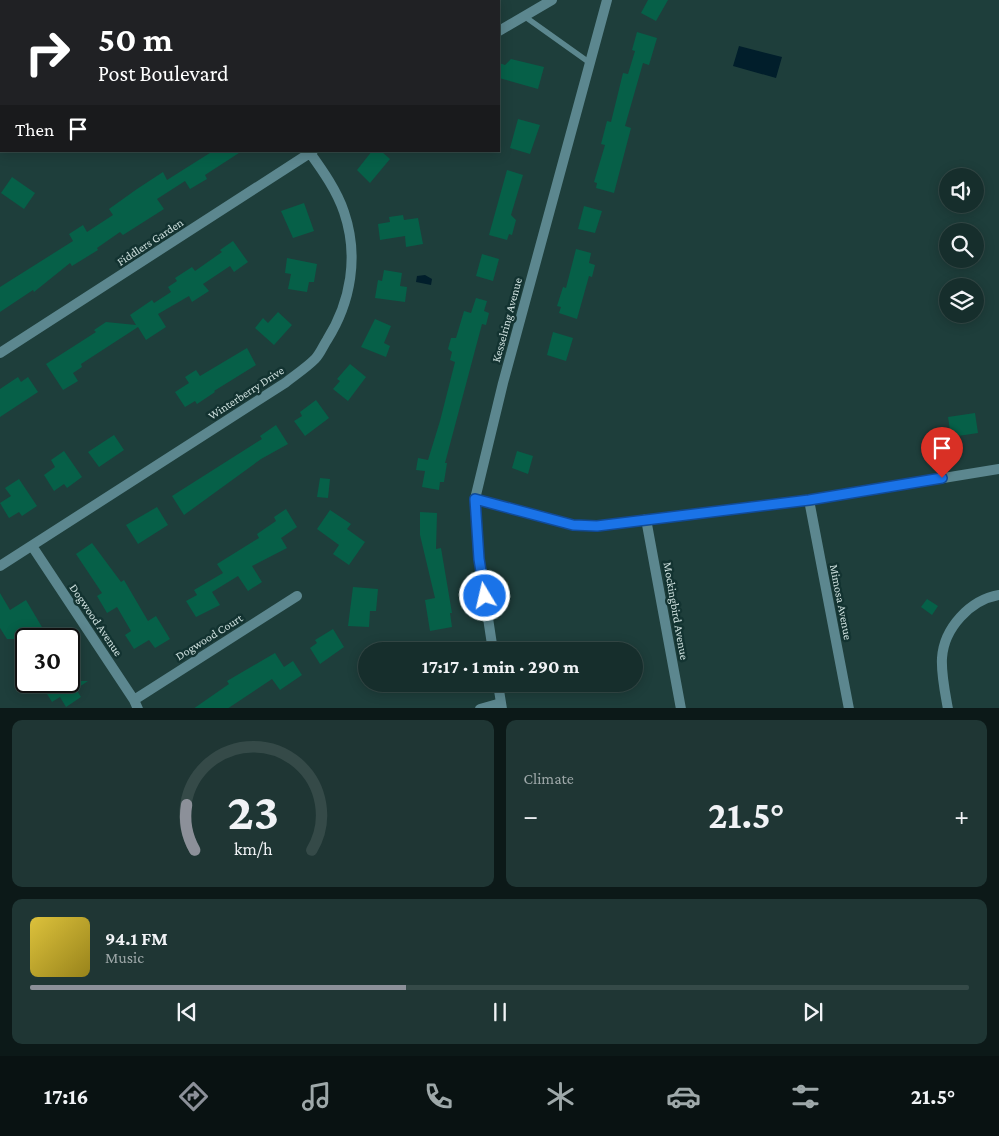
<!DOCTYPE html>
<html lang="en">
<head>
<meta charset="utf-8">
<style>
	:root { --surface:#162e2c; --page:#1f3634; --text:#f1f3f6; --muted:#9ea8a9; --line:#354a48; --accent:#8c9099 }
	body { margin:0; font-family:"Crimson Pro",serif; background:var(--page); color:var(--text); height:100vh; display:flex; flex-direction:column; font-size:19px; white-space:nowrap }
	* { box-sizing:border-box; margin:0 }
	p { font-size:16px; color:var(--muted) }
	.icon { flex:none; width:28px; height:28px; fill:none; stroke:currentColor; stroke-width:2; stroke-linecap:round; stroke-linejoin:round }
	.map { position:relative; height:708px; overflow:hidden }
	.side { display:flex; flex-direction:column; gap:12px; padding:12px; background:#0c1918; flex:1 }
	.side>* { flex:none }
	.banner { position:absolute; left:0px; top:0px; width:500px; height:152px; box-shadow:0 2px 12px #0003,0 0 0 1px var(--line); background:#202124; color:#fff; overflow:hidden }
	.buttons { position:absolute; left:939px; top:168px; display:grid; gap:10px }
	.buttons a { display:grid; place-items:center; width:45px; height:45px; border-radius:50%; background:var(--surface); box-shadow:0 2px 12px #0003,0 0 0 1px var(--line); font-size:25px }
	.speed { position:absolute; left:15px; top:628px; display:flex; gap:10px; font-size:25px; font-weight:700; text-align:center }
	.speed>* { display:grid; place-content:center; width:65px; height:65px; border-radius:50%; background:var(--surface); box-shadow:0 2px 12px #0003,0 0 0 1px var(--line); line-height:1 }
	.speed .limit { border:2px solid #111; border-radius:8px; background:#fff; color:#111 }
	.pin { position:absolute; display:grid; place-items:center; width:42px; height:42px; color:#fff; margin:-51px -21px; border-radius:50% 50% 50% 0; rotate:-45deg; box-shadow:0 0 5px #0007 }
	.pin .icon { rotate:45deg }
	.me { position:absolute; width:55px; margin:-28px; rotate:351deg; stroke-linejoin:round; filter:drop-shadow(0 0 4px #0008) }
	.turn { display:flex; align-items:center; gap:18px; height:105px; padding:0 15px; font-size:22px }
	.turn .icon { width:65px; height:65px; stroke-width:2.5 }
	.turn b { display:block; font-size:35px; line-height:42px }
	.then { display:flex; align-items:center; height:48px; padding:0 15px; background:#0003; gap:10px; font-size:19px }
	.big { font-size:38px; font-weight:700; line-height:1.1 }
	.side .card { flex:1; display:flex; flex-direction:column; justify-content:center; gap:8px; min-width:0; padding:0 18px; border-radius:10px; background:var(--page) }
	.side .dial { align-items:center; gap:0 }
	.dial svg { height:130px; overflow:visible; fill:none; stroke:var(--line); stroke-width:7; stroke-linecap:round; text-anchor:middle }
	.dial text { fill:var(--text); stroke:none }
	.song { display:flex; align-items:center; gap:15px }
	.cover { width:60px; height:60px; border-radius:8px; background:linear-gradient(135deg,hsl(50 70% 55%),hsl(50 70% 35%)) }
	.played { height:5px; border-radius:2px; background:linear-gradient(90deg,var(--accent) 40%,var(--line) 40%) }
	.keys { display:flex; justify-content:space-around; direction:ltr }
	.heat { display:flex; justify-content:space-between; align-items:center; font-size:28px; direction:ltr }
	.side .tiles { flex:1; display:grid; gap:12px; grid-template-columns:1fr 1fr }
	.card:last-child { grid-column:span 2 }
	.trip { position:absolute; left:358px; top:642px; width:285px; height:50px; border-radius:25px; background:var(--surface); box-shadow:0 2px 12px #0003,0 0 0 1px var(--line); font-weight:700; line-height:50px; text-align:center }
	.dock { display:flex; height:80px; justify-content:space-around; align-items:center; background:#091212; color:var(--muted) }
	.dock .icon { width:35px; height:35px }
	.dock .selected { color:var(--accent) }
	.dock b { font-size:22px; color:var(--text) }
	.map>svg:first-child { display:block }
	.water { fill:#011e2b }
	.building { fill:#066048 }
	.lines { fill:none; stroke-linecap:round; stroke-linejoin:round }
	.service { stroke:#5c878f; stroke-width:5.5 }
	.minor { stroke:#5c878f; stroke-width:10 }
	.route-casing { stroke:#114b97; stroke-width:12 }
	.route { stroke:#1a73e8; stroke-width:9 }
	.labels { text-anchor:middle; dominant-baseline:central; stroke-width:5; stroke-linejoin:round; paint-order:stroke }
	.street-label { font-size:12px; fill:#cee0de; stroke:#133331 }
</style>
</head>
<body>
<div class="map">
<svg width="999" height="709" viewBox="0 0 999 709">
	<rect width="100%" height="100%" fill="#1e3e3b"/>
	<!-- water -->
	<path class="water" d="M739,46L782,57L776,78L733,66Z
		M425,275L432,279L431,285L416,282L417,276Z"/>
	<!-- building -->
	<path class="building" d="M648,0H668L656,21L641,13Z
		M637,32L657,38L649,65L643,63L625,126L631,128L614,193L596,188L597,183L594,182L605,145L601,144L607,121L611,122L623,73L628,74L635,51L632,50Z
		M511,59L544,67L538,89L499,78V63L505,65Z
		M518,119L540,125L530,154L510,148Z
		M213,151H242L205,175L207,179L190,189L185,181L157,199L164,209L123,235L120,232L97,248L98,250L72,266L70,263L34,292L33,290L0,312V287L73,241L69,234L83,225L87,232L113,215L109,209L137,189L163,172L167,180Z
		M372,151H381L390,159L370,183L357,170Z
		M507,170L523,175L511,215L516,220L512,235L509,234L507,240L489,235Z
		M12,177L35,193L24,209L1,193Z
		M304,203L314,231L293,238L281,211Z
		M584,206L602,211L595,233L578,229Z
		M403,215L404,220L418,218L423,244L406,247L405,236L380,240L378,224L390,222L389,217Z
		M233,241L248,262L234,272L230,266L203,284L209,291L192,302L189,296L158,314L166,327L146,340L138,327L81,364L82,367L73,373L78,381L63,390L46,364L96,332L94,330L106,322L136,325L130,315L152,300L154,303L171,292L168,287L177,281L175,278L192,267L195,271L222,252L220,250Z
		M576,249L591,253L589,263L595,265L592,277L589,276L577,319L559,313L561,307L557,306L563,287L566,288Z
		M482,254L499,259L493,281L476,276Z
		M287,258L317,264L314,282H309L307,292L288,289L291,274L285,273Z
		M384,270L402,273L400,286L407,287L405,302L375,298L378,280L382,281Z
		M476,298L487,301L484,311L489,313L486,325L482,324L445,463H447L444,482H440L439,490L422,487L425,471L416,470L418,458L428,460L440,421L455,362L450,360L452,352L448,349L451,338H456L464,311L471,313Z
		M278,312L292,325L274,345L255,328L263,318L268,323Z
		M375,319L391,326L384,343L390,346L386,357L361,347Z
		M553,332L573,338L566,361L547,355Z
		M247,348L256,365L214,391L215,392L197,404L195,401L185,407L175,392L189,383L185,377L196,370L200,376Z
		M350,364L366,377L348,401L333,389L340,381L337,379Z
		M18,377L21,382L28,377L38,392L0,417V389Z
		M316,400L329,418L305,436L294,421L302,416L300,412Z
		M975,413L978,433L951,437L948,417Z
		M276,425L288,444L261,459L184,515L172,496L262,439L260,436Z
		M114,435L124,450L99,467L88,452Z
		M64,451L82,477L67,488L64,484L54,491L44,475L55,467L51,460Z
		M517,451L533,456L528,474L512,468Z
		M320,478L330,479L328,498L317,497Z
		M19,479L37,506L22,516L19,512L9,518L0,503L11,496L5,488Z
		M157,507L168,525L138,544L126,525Z
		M286,509L297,527L281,538L287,548L252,566L262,582L248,591L238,576L212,592L220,605L196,617L186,601L197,595L194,590L223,573L217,564L259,538L257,534L276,521L274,517Z
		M330,510L351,524L347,529L365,542L349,565L333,554L339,545L317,529Z
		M420,512L437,513L436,549L441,548L452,613H450L452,627L430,631L425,600L435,598L420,535Z
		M92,543L121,582L124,580L148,621L156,616L170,639L155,648L149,640L134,649L125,635L131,631L117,607L107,613L97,596L102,593L76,554Z
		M353,587L378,589L376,611H370L369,627L348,626Z
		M0,593L10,610L26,600L49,639H7L0,628Z
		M927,599L938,606L932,615L921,607Z
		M333,629L344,647L320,664L310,648L317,643L315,640Z
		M275,653L284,667L293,661L302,675L280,690L272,679L227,709H193L229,684L227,681Z
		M55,681H88L76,689L81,697L66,707L60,697L52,702L44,689Z"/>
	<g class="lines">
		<!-- service -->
		<path class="service" d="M524,16L590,63"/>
		<!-- minor -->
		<path class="minor" d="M499,31L552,0
			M0,353L313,151
			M475,499L573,525L597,526L809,500L999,469
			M809,500L849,709
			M646,519L681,709
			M32,546L134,700L138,709
			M0,566L285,383C295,375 306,368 315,359C320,354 323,346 327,340C351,302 359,256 344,212C337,191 323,171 310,153
			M493,651L479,559L475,499L503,383L607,0
			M498,684L502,709
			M134,700L297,596
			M480,709L501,703
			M948,709C945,692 941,674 942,658C944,628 970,600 999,595"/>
	</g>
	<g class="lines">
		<!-- route casing -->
		<g class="route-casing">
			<path id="route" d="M485,596L479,559L475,499L573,525L597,526L809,500L942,478"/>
		</g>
		<!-- route -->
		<use href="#route" class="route"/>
	</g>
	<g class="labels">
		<!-- street labels -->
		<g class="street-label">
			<text transform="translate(150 242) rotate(-33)">Fiddlers Garden</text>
			<text transform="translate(507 320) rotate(-75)">Kesselring Avenue</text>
			<text transform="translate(246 393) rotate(-33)">Winterberry Drive</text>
			<text transform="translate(841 602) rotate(79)">Mimosa Avenue</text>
			<text transform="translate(676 611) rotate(80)">Mockingbird Avenue</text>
			<text transform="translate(96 620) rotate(56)">Dogwood Avenue</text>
			<text transform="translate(209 637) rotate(-32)">Dogwood Court</text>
		</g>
	</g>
</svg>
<div class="buttons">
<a><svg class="icon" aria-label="sound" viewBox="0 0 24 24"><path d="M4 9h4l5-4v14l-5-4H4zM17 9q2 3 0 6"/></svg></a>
<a><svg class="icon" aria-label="search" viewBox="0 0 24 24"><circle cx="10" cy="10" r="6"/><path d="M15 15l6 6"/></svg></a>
<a><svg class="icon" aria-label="layers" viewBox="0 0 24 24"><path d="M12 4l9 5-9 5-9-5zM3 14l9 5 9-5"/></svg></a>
</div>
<div class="speed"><div class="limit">30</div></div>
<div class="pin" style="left:942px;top:478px;background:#d93025"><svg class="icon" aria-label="arrive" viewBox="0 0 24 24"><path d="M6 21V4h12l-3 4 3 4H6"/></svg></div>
<svg class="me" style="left:485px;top:596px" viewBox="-20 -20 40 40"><circle r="17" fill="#1a73e8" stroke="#fff" stroke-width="3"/><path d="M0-11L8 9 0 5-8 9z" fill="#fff"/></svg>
<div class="trip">17:17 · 1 min · 290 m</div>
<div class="banner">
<div class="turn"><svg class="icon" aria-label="right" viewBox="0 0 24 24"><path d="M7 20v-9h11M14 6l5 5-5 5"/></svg><div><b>50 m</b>Post Boulevard</div></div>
<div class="then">Then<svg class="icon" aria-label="arrive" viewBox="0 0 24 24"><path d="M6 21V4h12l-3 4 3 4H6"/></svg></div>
</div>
</div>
<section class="side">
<div class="tiles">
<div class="card dial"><svg viewBox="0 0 100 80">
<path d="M14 69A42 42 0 1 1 86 69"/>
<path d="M14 69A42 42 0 0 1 9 41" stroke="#8c9099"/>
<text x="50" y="56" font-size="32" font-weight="700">23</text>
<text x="50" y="72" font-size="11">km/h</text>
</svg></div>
<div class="card"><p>Climate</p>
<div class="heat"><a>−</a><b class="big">21.5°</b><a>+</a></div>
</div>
<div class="card">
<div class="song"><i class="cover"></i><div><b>94.1 FM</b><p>Music</p></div></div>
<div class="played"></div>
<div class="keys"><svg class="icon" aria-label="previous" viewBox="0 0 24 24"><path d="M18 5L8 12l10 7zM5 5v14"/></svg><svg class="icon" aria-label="pause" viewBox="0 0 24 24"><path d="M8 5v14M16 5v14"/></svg><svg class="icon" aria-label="next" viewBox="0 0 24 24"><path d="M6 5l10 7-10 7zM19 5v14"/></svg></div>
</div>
</div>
</section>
<nav class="dock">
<b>17:16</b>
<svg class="icon selected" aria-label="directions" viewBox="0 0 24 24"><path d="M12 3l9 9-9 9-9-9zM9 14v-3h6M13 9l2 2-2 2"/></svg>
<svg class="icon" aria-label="music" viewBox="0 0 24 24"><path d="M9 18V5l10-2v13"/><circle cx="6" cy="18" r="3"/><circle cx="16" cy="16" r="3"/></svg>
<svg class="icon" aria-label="phone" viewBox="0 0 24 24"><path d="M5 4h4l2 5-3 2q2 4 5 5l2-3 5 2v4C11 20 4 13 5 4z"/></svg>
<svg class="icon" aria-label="climate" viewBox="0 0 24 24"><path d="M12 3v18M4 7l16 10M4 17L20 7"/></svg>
<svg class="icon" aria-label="car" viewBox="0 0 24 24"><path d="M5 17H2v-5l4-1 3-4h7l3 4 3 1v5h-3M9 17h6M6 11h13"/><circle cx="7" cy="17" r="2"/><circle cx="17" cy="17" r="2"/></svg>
<svg class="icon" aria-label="filters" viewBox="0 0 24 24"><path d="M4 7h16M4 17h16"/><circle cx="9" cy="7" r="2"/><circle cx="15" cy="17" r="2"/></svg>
<b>21.5°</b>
</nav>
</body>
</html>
